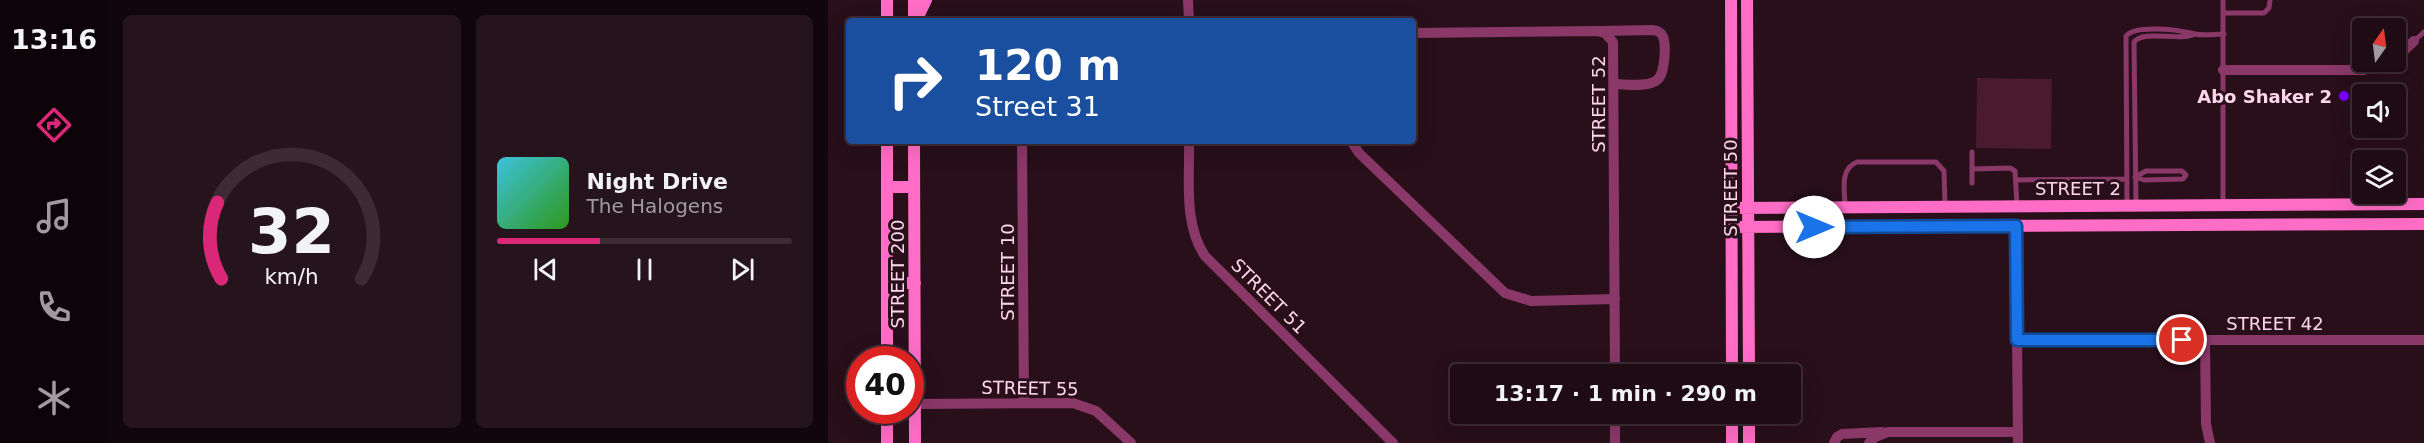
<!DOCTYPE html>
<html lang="en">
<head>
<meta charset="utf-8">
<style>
	:root { --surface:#1e0b14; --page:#26141d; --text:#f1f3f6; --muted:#a19ba0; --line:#3c2b34; --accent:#db2777 }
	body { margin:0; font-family:"DejaVu Sans",sans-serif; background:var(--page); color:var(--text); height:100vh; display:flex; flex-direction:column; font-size:22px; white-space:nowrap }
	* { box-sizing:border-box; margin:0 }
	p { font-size:20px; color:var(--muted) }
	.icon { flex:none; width:33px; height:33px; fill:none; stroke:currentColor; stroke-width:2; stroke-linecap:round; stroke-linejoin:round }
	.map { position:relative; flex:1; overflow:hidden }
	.side { display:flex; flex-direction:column; gap:15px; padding:15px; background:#10060b; width:720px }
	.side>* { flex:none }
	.top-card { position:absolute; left:18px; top:18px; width:570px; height:126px; border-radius:6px; box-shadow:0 6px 24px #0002,0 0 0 2px var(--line); background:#1a4fa0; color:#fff; overflow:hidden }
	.needle { width:39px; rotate:14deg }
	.fabs { position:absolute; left:1524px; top:18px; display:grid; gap:12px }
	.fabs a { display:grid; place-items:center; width:54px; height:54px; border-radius:6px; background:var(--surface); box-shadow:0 6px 24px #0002,0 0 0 2px var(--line); font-size:30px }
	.speed { position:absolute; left:18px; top:346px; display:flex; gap:12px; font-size:30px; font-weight:700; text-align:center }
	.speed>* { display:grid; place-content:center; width:78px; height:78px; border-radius:50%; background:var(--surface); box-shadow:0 6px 24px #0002,0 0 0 2px var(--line); line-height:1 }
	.speed .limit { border:9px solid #d22; background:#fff; color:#111 }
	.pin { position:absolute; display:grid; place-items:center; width:51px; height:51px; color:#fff; margin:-26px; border:3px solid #fff; border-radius:50%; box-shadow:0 2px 6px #0007 }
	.me { position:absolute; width:66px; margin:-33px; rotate:90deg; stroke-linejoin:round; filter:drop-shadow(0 0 4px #0008) }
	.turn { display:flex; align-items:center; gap:21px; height:126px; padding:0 30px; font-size:27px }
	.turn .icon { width:78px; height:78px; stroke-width:2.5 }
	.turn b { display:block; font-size:42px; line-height:51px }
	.side .card { flex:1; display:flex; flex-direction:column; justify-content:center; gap:9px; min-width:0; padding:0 21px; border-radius:9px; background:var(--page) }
	.side .dial { align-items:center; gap:0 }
	.dial svg { height:156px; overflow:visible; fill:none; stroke:var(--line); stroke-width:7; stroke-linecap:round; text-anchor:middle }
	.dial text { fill:var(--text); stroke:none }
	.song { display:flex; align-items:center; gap:18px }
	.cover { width:72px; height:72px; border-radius:9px; background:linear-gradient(135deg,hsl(190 70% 55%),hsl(110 70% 35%)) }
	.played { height:6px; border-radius:3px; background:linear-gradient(90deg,var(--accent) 35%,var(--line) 35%) }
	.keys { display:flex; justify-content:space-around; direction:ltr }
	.side .tiles { flex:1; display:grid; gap:15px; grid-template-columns:repeat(2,1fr) }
	.trip { position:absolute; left:622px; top:364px; width:351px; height:60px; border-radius:6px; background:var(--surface); box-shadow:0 6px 24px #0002,0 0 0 2px var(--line); font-weight:700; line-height:60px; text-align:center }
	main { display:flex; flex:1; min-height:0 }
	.dock { display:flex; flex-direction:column; width:108px; justify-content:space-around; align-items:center; background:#0c0408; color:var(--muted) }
	.dock .icon { width:42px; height:42px }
	.dock .current { color:var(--accent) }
	.dock b { font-size:27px; color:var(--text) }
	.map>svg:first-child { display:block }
	.building { fill:#4a1a2f }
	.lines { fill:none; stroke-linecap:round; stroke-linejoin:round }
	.lane { stroke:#893868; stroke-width:5 }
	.street { stroke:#893868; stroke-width:10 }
	.secondary { stroke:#ff6dc6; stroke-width:12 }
	.route-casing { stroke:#114b97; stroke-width:15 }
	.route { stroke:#1a73e8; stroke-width:10 }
	.poi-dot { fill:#7802ff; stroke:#280f1a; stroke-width:2 }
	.labels { text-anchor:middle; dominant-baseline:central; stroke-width:6; stroke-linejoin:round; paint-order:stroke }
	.poi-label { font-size:18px; font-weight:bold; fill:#ffd6eb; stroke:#280f1a; text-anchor:end }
	.street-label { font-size:18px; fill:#ffd6eb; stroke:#280f1a }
</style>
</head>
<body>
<main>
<nav class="dock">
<b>13:16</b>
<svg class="icon current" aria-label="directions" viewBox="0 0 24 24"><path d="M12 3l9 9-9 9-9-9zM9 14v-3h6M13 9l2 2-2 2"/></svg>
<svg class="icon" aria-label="music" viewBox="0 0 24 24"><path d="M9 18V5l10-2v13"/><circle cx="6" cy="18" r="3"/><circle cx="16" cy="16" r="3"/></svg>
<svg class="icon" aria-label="phone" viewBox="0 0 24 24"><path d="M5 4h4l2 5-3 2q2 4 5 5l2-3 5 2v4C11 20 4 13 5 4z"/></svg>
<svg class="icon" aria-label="climate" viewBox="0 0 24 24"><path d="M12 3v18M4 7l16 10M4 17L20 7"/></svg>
</nav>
<section class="side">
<div class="tiles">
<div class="card dial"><svg viewBox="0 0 100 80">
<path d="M14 69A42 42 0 1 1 86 69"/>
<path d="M14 69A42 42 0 0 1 12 30" stroke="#db2777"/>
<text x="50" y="56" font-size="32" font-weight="700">32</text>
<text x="50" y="72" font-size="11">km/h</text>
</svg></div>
<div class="card">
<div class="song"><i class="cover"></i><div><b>Night Drive</b><p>The Halogens</p></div></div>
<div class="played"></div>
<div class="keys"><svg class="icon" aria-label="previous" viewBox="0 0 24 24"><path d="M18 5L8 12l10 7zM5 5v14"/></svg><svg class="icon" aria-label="pause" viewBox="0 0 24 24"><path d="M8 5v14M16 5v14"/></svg><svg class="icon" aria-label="next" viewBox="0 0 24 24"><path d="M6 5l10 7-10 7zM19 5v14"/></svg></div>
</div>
</div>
</section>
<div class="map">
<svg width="1596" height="443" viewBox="0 0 1596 443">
	<rect width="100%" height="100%" fill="#280f1a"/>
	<!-- building -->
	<path class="building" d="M1149,78L1224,79L1223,149L1148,148Z"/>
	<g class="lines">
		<!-- lane -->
		<path class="lane" d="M1395,13H1436L1441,8L1442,0
			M1586,41L1596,32
			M1144,152V183
			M1144,169L1182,168L1187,171L1189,206
			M1318,171H1354L1358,175L1355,179L1316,180L1307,177Z
			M1188,180L1298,179
			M1308,205L1306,42C1316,29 1351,42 1367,34
			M1395,205V0
			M1299,206L1298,36C1308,24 1352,30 1367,34C1375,36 1387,34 1396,34
			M1017,207C1017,191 1011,169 1029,162H1108L1116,171L1117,205"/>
		<!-- street -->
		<path class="street" d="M360,0L361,21
			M771,31L825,30C829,31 832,31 834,35C839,42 837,75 829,80C820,88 798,84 787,84
			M585,33L769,31L777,33L785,42L787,375
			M1568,58L1586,41
			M1395,70H1536L1563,62
			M194,141L196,403
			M361,141C362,179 355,223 377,256L565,443
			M523,141L531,153L677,293L703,301L787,299
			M1188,226L1190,443
			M1189,340H1596
			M1377,340L1378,424L1382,443
			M87,404L245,403L268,411L303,443
			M787,414V443
			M1006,443L1009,437L1014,434L1054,432
			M1041,443L1047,437L1060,432H1190"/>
		<!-- secondary -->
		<path class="secondary" d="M59,0V21
			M86,0V20
			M903,0L904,375
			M919,0L921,375
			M88,21L98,0
			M59,141V360
			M86,141L87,443
			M59,187H86
			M904,208L1596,204
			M904,227L1596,224
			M59,283H87
			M59,411V443
			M904,414V443
			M921,414V443"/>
	</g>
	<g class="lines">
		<!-- route casing -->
		<g class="route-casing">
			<path id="route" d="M986,227L1188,226L1189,340H1354"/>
		</g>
		<!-- route -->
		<use href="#route" class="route"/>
	</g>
	<!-- markers -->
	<circle class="poi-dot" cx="1516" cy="96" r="6"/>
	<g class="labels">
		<!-- poi labels -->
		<g class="poi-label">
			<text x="1504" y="96">Abo Shaker 2</text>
		</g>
		<!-- street labels -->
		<g class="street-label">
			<text transform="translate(770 104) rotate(-90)">STREET 52</text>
			<text transform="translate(902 188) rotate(-90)">STREET 50</text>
			<text x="1250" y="188">STREET 2</text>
			<text transform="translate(179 272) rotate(-90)">STREET 10</text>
			<text transform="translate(69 274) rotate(-90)">STREET 200</text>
			<text transform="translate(441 296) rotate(45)">STREET 51</text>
			<text x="1447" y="323">STREET 42</text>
			<text transform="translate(202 388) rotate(1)">STREET 55</text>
		</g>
	</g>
</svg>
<div class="fabs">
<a><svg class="needle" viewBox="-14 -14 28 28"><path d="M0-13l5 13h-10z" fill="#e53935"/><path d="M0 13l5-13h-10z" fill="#a19ba0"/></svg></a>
<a><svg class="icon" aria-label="sound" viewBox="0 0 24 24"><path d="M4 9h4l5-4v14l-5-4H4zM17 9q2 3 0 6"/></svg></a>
<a><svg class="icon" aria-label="layers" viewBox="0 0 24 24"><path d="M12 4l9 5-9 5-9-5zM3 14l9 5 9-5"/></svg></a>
</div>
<div class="speed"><div class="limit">40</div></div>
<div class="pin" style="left:1354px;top:340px;background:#d93025"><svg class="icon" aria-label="arrive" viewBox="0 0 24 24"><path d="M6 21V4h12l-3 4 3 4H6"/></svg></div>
<svg class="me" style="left:986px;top:227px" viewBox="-20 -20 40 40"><circle r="19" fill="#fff"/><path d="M0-13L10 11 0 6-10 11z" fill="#1a73e8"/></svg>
<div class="trip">13:17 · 1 min · 290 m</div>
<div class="top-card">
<div class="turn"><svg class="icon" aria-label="right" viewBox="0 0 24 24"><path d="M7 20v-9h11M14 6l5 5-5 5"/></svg><div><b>120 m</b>Street 31</div></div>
</div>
</div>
</main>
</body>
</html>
